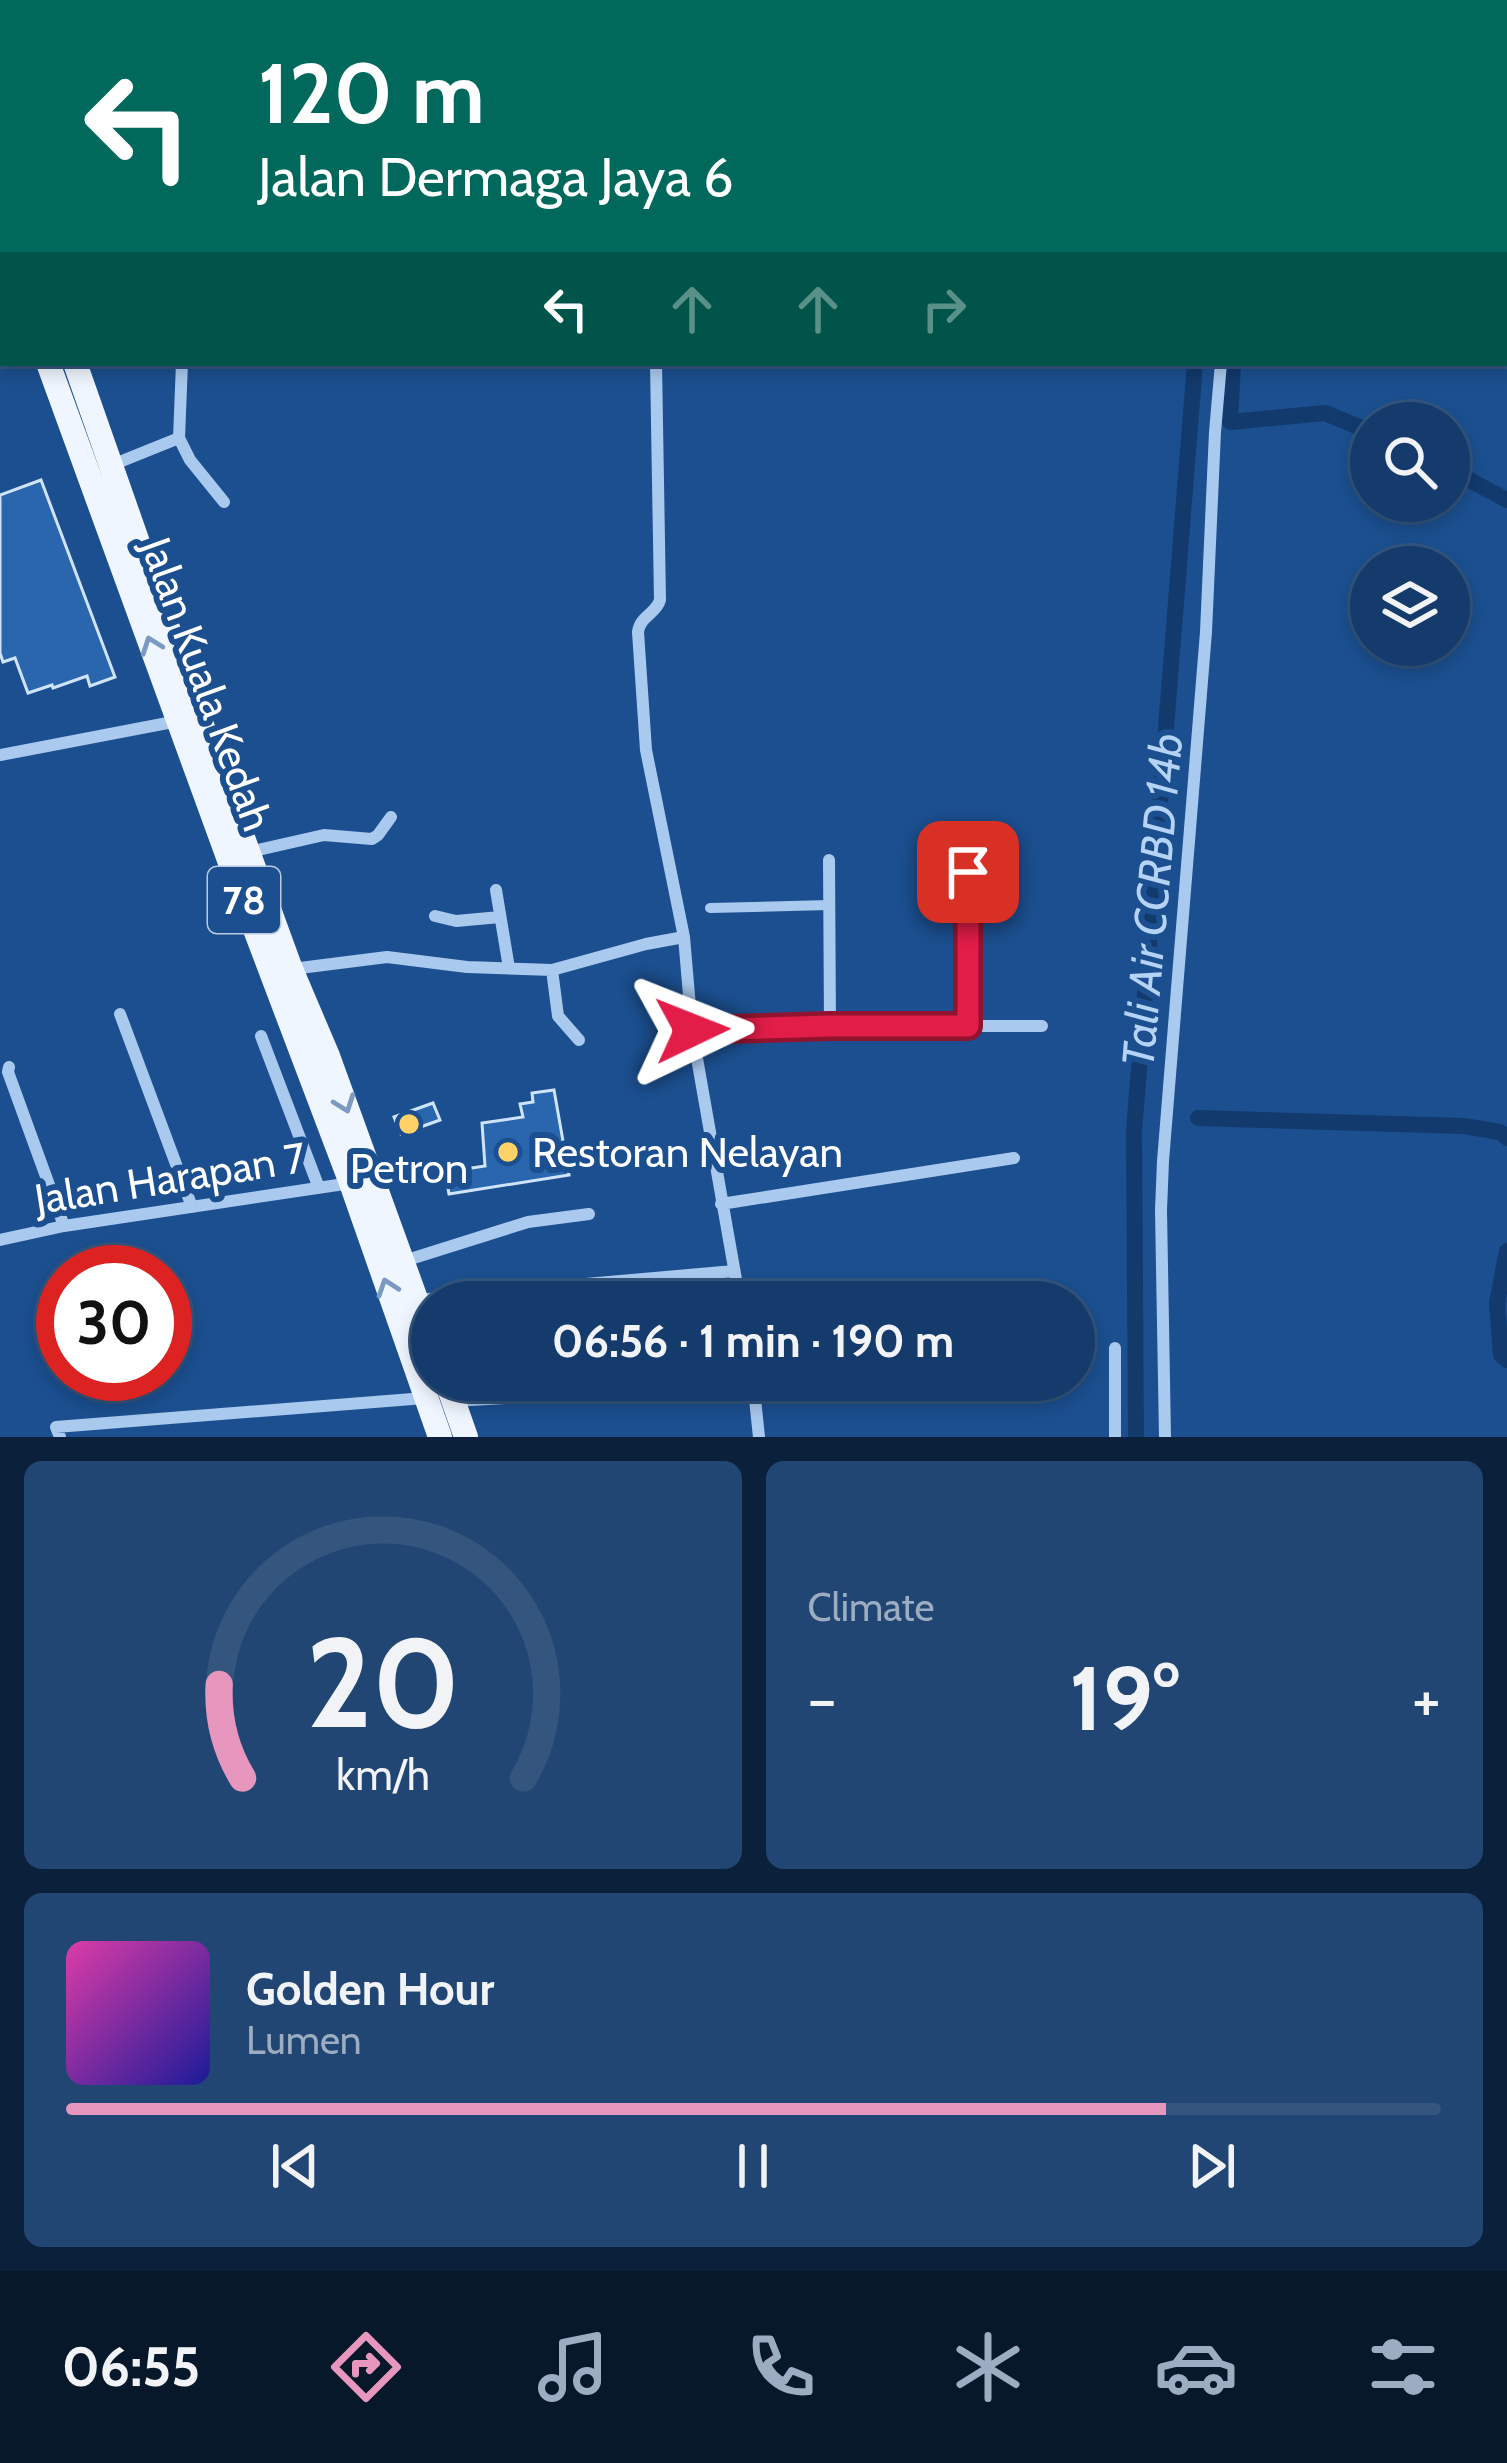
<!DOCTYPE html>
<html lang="en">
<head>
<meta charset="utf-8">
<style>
	:root { --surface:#143b6b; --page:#214673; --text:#f1f3f6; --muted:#9dadc1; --line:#33557e; --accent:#e797bd }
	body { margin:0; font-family:Cabin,sans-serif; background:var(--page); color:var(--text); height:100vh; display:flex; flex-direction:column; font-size:45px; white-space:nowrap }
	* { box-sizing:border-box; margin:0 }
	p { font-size:39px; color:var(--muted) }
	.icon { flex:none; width:66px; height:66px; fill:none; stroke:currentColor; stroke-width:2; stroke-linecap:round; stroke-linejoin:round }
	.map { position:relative; height:1437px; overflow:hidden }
	.sheet { display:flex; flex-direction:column; gap:24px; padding:24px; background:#0b203b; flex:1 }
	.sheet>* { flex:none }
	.banner { position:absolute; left:0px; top:0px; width:1509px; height:366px; box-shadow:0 6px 18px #0003,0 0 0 3px var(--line); background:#00695c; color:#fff; overflow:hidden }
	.tools { position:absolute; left:1350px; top:402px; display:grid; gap:24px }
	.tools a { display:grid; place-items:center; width:120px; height:120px; border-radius:50%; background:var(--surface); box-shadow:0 6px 18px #0003,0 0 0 3px var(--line); font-size:60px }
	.speed { position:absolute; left:36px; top:1245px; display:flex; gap:24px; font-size:60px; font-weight:700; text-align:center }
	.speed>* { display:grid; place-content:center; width:156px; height:156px; border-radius:50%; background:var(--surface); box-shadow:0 6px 18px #0003,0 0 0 3px var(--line); line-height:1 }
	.speed .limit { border:18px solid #d22; background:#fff; color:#111 }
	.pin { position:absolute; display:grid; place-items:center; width:102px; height:102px; color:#fff; margin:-51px; border-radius:24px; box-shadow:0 6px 18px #0006 }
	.me { position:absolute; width:132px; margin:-66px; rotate:88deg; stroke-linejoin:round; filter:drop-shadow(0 0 9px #0008) }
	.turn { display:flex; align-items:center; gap:42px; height:252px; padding:0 60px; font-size:54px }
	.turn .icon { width:156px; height:156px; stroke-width:2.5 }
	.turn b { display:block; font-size:84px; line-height:102px }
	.lanes { display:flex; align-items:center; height:114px; padding:0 60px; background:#0003; justify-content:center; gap:60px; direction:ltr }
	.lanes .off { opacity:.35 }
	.big { font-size:90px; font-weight:700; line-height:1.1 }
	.sheet .tile { flex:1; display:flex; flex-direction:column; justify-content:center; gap:18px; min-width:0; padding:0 42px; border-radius:18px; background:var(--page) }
	.sheet .dial { align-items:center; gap:0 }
	.dial svg { height:312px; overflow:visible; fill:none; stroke:var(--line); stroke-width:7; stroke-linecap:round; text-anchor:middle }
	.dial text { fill:var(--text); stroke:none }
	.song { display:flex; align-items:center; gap:36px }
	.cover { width:144px; height:144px; border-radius:18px; background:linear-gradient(135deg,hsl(320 70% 55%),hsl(240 70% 35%)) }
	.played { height:12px; border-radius:6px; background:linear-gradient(90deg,var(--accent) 80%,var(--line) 80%) }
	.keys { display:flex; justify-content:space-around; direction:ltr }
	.heat { display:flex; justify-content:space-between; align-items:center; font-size:66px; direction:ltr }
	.sheet .tiles { flex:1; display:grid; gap:24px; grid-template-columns:1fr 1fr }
	.tile:last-child { grid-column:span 2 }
	.trip { position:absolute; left:411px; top:1281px; width:684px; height:120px; border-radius:60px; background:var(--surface); box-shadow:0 6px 18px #0003,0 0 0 3px var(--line); font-weight:700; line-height:120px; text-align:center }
	.menu { display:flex; height:192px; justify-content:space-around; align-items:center; background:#08182b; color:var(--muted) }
	.menu .icon { width:84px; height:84px }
	.menu .current { color:var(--accent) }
	.menu b { font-size:54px; color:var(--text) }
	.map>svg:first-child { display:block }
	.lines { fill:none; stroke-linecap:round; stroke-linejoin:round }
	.canal { stroke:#123a6d; stroke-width:16 }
	.building { fill:#2a66ad; stroke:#cfe3fa; stroke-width:3 }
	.pedestrian { stroke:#a9c9ee; stroke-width:10 }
	.minor { stroke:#a9c9ee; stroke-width:12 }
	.primary { stroke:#f0f6ff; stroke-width:24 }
	.oneway { stroke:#7b9ac1 }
	.route-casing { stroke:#92132f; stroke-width:30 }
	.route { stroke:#e11d48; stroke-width:21 }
	.poi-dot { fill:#ffd166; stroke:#1b4f8f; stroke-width:4.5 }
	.labels { text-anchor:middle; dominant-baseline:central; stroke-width:12; stroke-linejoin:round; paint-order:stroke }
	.shield { fill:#1b4f8f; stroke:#bbcadd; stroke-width:3 }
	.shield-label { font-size:39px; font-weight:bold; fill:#fff }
	.street-label { font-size:42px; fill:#fff; stroke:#1b4f8f }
	.poi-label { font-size:42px; fill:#fff; stroke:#1b4f8f; text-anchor:start }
	.water-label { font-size:45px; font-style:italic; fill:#b5d3f5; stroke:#1b4f8f }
</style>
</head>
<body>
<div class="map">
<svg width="1507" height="1437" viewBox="0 0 1507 1437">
	<rect width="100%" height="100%" fill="#1b4f8f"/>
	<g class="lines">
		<!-- canal -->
		<path class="canal" d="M1216,3V0
			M1233,363L1230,422L1325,413L1371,432
			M1449,469L1507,500
			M1198,1118L1464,1126L1500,1132L1507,1138
			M1507,1251L1497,1303L1501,1355L1507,1360
			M1136,1437L1134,1131L1195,363"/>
	</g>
	<!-- building -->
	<path class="building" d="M41,480L115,677L90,686L87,676L53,688L52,685L28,693L15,658L3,662L0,653V495Z
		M554,1090L569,1175L449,1194L445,1172L485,1166L482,1123L523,1117L520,1104L533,1102L532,1093Z
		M433,1103L440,1120L401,1134L394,1117Z"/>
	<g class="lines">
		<!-- pedestrian -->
		<path class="pedestrian" d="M710,908L829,905"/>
		<!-- minor -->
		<path class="minor" d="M598,0L600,3
			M642,0L668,3
			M277,3L279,0
			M992,3L994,0
			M1246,3V0
			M656,363L660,600C656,614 640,616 638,632L646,750L684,937L692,1030L740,1302
			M179,438L182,363
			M112,465L179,438L190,460L224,502
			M0,755L178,721
			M967,833L968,1026
			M249,852L324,835L372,839L378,835L391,817
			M829,860L830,1026
			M496,890L509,968
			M435,916L456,921L500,917
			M292,969L387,957L467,967L552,970L646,944L684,937
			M552,970L558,1016L579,1040
			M120,1014L192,1207
			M692,1030L830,1026H1042
			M261,1036L319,1188
			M9,1067L8,1072L64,1226
			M721,1204L1014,1158
			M0,1240L64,1226L351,1183
			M404,1261L528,1222L589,1214
			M563,1286L734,1271
			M418,1300L562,1286L584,1302
			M1115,1348V1437
			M753,1380L759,1437
			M453,1401L753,1384
			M60,1437L56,1427L425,1398
			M1165,1437L1161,1210L1163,1161L1206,632L1215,432L1221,363"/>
		<!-- primary -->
		<path class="primary" d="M0,166L3,174
			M0,231L3,238
			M48,363L237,882L351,1183L440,1437
			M75,363L207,739L291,969L328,1056L432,1343
			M446,1380L466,1437"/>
	</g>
	<!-- one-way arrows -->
	<defs><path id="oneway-chevron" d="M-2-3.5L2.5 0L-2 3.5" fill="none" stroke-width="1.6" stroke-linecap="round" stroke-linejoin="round" transform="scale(3)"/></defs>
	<g class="oneway">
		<use href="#oneway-chevron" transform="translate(151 645) rotate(-110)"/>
		<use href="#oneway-chevron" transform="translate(345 1104) rotate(70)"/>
		<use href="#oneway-chevron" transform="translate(387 1287) rotate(-109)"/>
	</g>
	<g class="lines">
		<!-- route casing -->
		<g class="route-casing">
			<path id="route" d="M692,1030L830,1026H968V872"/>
		</g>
		<!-- route -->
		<use href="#route" class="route"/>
	</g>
	<!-- markers -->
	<g class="poi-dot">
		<circle cx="409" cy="1124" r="12"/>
		<circle cx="508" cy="1152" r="12"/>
	</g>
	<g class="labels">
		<!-- shield labels -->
		<rect class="shield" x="208" y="867" width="72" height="66" rx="9"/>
		<g class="shield-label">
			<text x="244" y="900">78</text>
		</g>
		<!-- street labels -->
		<g class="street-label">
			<text transform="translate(207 684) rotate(70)">Jalan Kuala Kedah</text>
			<text transform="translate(170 1178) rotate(-9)">Jalan Harapan 7</text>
		</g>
		<!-- poi labels -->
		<g class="poi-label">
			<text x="532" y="1152">Restoran Nelayan</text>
			<text x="409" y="1168" text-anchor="middle">Petron</text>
		</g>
		<!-- water labels -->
		<g class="water-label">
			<text transform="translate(1152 900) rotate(-85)">Tali Air CCRBD 14b</text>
		</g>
	</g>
</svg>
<div class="tools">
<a><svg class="icon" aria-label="search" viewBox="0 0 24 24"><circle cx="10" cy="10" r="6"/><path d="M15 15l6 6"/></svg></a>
<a><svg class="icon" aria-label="layers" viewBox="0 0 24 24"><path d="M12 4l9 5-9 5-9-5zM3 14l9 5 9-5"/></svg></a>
</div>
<div class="speed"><div class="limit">30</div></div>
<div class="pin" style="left:968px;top:872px;background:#d93025"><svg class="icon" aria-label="arrive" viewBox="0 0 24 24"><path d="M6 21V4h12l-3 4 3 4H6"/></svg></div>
<svg class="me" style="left:692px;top:1030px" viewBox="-20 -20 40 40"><path d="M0-17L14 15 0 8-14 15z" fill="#e11d48" stroke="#fff" stroke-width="4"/></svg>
<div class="trip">06:56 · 1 min · 190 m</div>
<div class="banner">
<div class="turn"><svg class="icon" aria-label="left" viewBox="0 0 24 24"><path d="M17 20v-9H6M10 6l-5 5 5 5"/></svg><div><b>120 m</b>Jalan Dermaga Jaya 6</div></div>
<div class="lanes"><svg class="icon" aria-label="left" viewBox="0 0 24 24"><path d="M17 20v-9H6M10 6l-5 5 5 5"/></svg><svg class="icon off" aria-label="ahead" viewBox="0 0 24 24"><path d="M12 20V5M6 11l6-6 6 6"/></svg><svg class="icon off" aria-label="ahead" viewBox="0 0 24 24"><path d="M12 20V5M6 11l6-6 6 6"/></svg><svg class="icon off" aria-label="right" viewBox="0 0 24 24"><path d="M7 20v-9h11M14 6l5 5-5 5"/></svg></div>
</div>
</div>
<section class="sheet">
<div class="tiles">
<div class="tile dial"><svg viewBox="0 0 100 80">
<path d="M14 69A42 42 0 1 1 86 69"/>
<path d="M14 69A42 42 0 0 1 8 45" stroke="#e797bd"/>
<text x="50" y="56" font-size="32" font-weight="700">20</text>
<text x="50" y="72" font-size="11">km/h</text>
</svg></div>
<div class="tile"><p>Climate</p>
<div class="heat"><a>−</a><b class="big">19°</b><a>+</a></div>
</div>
<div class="tile">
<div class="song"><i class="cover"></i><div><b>Golden Hour</b><p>Lumen</p></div></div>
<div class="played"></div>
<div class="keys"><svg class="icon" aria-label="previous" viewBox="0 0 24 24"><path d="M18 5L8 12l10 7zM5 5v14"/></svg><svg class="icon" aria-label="pause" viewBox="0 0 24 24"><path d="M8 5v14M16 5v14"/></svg><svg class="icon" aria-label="next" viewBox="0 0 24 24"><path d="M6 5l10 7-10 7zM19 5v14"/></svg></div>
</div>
</div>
</section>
<nav class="menu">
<b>06:55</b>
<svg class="icon current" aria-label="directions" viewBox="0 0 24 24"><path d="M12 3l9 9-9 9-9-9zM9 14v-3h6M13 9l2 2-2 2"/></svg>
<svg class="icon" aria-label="music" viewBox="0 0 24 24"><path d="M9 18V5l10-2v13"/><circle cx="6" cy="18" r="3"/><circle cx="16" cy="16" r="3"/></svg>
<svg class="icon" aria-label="phone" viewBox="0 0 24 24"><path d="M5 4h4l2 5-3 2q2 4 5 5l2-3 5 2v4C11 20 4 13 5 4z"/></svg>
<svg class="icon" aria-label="climate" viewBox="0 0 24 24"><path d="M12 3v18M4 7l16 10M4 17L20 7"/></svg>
<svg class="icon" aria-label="car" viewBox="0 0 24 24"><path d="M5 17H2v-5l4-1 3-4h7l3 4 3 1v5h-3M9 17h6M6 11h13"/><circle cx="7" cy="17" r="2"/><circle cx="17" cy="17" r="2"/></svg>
<svg class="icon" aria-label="filters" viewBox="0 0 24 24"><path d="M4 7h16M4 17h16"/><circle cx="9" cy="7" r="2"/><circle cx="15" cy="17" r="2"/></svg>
</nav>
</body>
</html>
